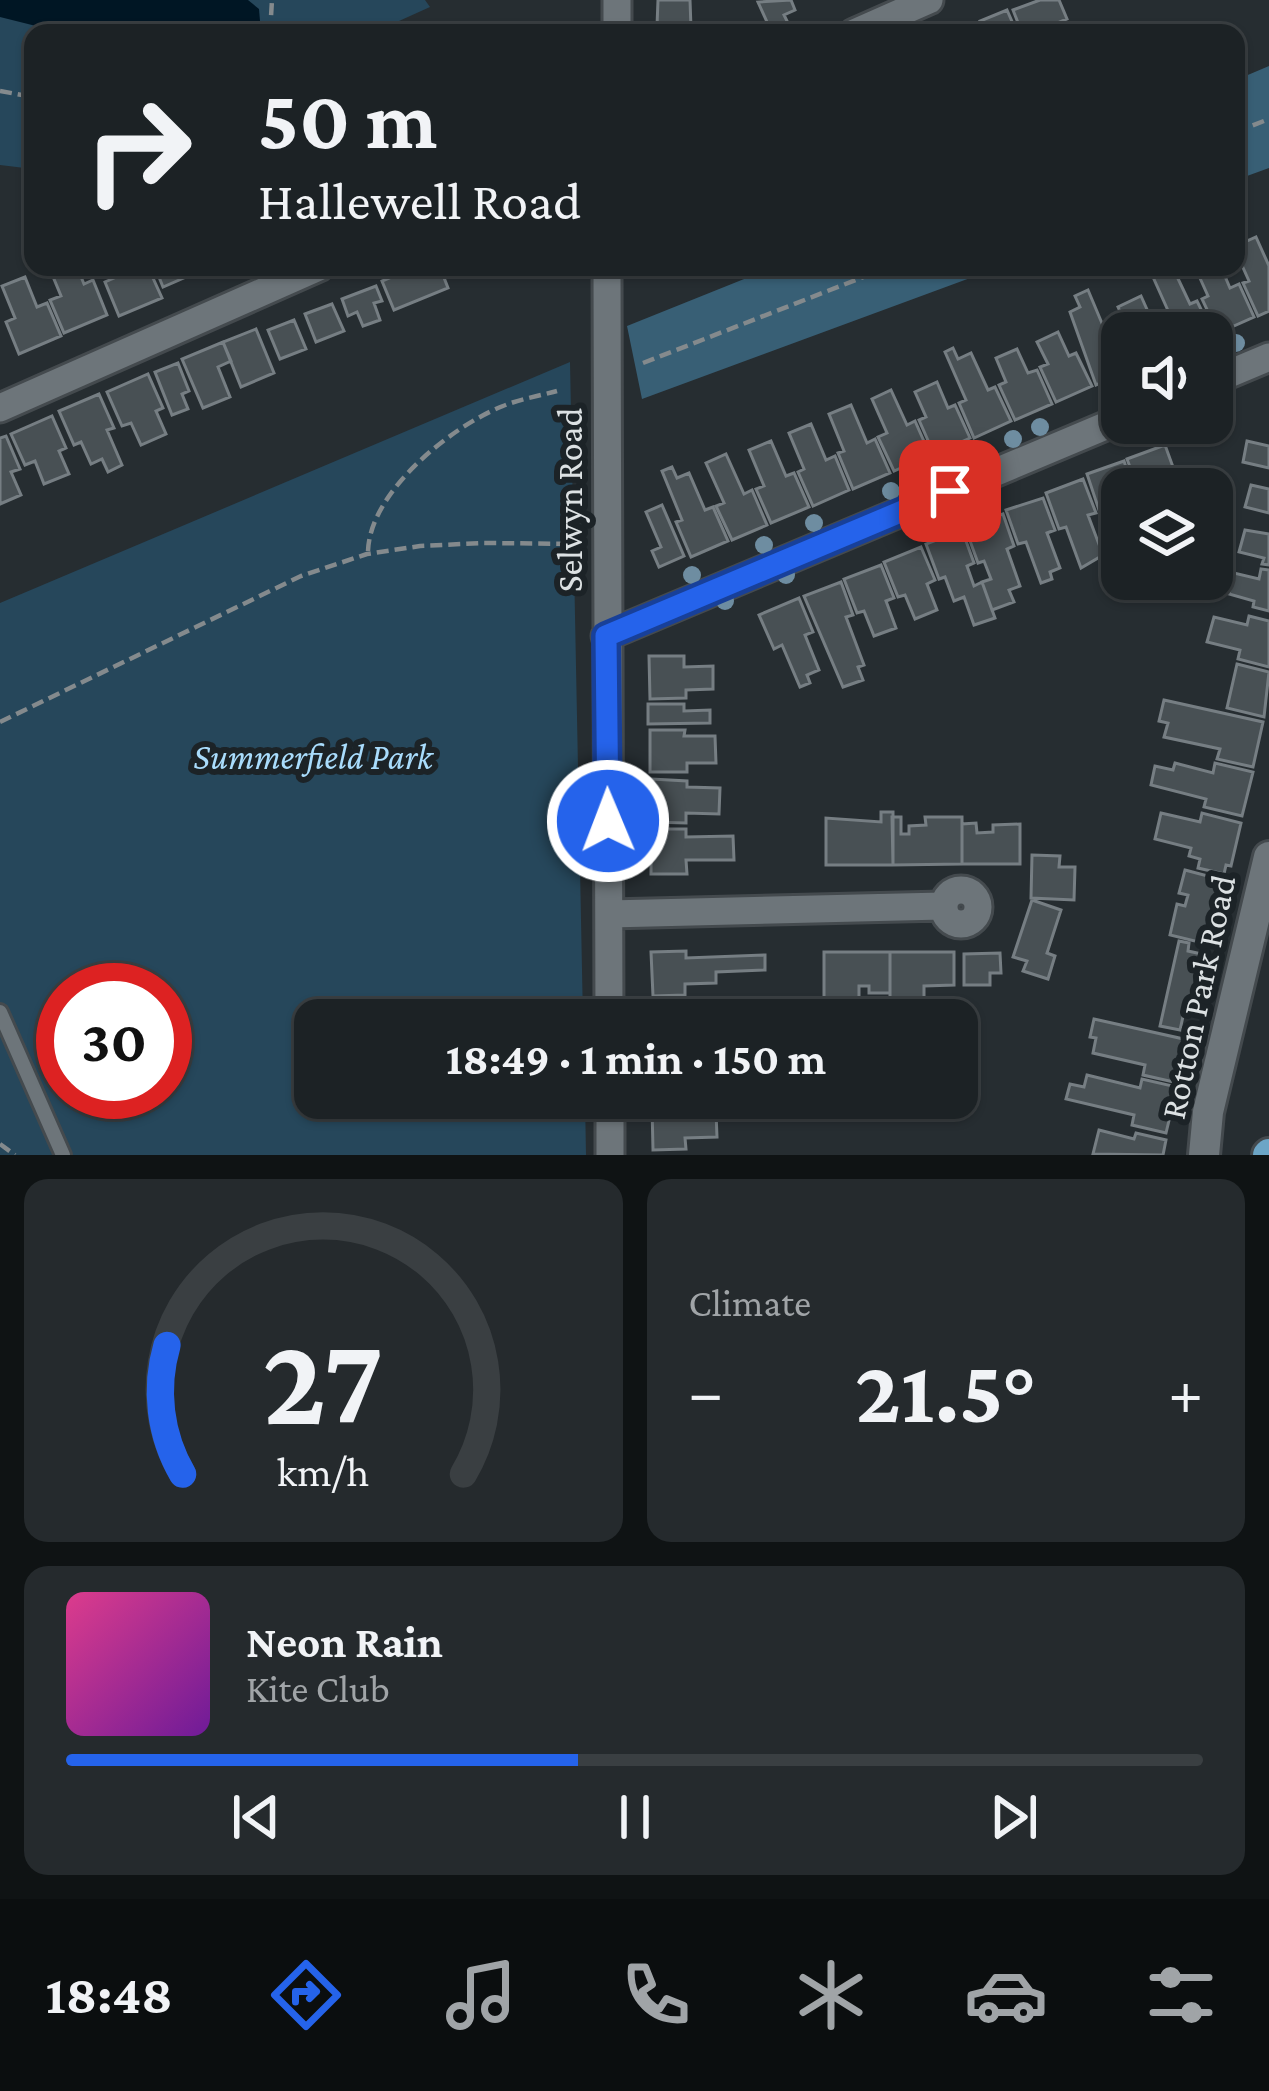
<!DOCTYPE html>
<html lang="en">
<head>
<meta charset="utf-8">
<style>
	:root { --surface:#1c2225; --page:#252a2d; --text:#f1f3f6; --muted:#a0a4a7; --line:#3a3f42; --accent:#2563eb }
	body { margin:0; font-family:"Crimson Pro",serif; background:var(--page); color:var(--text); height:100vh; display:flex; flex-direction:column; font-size:45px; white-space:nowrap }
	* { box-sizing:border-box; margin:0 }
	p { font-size:39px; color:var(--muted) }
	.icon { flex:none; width:66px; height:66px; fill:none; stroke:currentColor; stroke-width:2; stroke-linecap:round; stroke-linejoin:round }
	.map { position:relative; height:1155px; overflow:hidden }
	.sheet { display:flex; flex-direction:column; gap:24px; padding:24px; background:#0f1314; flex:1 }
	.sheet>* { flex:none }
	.hud { position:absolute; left:24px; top:24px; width:1221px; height:252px; border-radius:24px; box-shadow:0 3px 9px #0004,0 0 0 3px var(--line); background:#1c2225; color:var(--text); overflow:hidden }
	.buttons { position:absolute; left:1101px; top:312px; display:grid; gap:24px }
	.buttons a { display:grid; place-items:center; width:132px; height:132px; border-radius:24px; background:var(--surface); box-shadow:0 3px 9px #0004,0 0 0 3px var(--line); font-size:60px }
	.speed { position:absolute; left:36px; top:963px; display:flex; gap:24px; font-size:60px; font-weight:700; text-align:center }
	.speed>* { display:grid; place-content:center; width:156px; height:156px; border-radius:50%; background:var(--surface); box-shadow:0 3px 9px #0004,0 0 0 3px var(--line); line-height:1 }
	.speed .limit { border:18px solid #d22; background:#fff; color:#111 }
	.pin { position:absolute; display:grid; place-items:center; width:102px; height:102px; color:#fff; margin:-51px; border-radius:24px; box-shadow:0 6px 18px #0006 }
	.me { position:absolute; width:132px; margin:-66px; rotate:359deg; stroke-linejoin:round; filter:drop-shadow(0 0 9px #0008) }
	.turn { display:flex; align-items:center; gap:42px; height:252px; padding:0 36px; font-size:54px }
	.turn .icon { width:156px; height:156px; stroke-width:2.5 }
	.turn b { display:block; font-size:84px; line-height:102px }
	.big { font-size:90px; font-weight:700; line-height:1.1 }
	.sheet .card { flex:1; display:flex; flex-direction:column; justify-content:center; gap:18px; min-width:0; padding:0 42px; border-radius:24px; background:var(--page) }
	.sheet .dial { align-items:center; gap:0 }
	.dial svg { height:312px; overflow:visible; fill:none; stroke:var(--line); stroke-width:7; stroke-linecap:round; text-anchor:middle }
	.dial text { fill:var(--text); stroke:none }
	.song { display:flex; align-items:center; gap:36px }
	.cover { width:144px; height:144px; border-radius:18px; background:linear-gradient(135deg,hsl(330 70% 55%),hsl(280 70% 35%)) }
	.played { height:12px; border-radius:6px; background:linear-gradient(90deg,var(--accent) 45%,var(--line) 45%) }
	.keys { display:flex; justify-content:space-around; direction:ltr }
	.heat { display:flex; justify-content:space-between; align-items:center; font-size:66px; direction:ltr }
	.sheet .tiles { flex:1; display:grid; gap:24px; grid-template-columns:1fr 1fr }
	.card:last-child { grid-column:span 2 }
	.trip { position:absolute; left:294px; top:999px; width:684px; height:120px; border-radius:24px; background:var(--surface); box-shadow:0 3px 9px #0004,0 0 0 3px var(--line); font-weight:700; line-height:120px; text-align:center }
	.tab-bar { display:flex; height:192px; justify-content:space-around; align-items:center; background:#0b0e0f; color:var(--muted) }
	.tab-bar .icon { width:84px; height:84px }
	.tab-bar .on { color:var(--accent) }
	.tab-bar b { font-size:54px; color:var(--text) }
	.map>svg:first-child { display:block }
	.green { fill:#26475b; fill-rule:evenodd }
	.forest { fill:#385f75 }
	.water { fill:#001624 }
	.building { fill:#485054; stroke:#767e83; stroke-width:3 }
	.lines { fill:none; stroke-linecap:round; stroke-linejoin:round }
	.lane-casing { stroke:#444a4e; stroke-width:20 }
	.street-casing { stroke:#444a4e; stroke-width:33 }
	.secondary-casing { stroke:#444a4e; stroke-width:36 }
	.primary-casing { stroke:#444a4e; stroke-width:36 }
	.path { stroke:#848a8d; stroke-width:4.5; stroke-dasharray:12 6; stroke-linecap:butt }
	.lane { stroke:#6d757a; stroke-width:14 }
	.street { stroke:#6d757a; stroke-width:27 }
	.secondary { stroke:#6d757a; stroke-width:30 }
	.primary { stroke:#6ca5c6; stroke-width:30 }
	.tree { fill:#6e8da1 }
	.route-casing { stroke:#184099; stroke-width:30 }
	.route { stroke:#2563eb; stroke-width:21 }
	.labels { text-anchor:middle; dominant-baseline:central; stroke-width:12; stroke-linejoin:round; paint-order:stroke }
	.street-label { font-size:36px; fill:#dce1e3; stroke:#1c2327 }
	.park-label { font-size:36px; font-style:italic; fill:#a9dcfc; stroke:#1c2327 }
</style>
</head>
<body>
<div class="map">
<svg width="1269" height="1155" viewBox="0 0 1269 1155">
	<rect width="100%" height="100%" fill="#262d31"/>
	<!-- green -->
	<path class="green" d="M0,0H425L430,7L399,21L407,33H33V169L0,165Z
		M570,362L583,1020H315V1098H585L586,1155H0V603ZM63,990H165V1092H63Z"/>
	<!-- forest -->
	<path class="forest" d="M1269,66V168L1236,180V80Z
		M774,267H1000L642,399L627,326Z"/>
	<!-- water -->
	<path class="water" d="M0,0H248L259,9L261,33H64L0,17Z"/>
	<!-- building -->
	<path class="building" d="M658,0H690L691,28L657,26Z
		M791,0L795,10L784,15L789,25L772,33L758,2Z
		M1040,0H1059L1067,19L1043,29L1045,33H1022L1013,10Z
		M1007,10L1017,33H985L980,21Z
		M1256,237L1269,266V311L1258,316L1243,283L1249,281L1236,252V246Z
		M49,267H77L84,284L93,280L107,315L64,333L50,300L61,296Z
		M109,267L138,270L148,267L162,298L119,316L105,282L114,278Z
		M155,267H192L195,273L163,287Z
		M415,267H453L455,270L443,275L448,288L394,310L382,281Z
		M1195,267H1221L1230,288L1239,284L1254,317L1218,333L1202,299L1208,296Z
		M1173,268L1190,304L1197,301L1213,334L1169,333L1163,319L1170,315L1153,277Z
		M25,277L37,307L47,303L61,336L19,354L6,322L15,318L2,286Z
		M376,286L382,301L374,303L380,320L363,326L357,312L348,316L342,299Z
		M1088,290L1109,340L1119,335L1122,343V374L1096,385L1070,312L1080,307L1075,296Z
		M1141,296L1154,325L1160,322L1165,333H1124L1129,331L1118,307Z
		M332,304L344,331L316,342L305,314Z
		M294,320L306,349L280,359L268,330Z
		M256,329L274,373L241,387L223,342Z
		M1058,332L1069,356L1076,353L1092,386L1056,402L1040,367L1048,364L1037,342Z
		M223,342L231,361L218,367L230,397L203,408L182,359Z
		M953,348L958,359L971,353L988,390L995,387L1011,421L974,438L959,403L966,400L945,352Z
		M1017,349L1028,373L1037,370L1052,404L1015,420L999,385L1006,382L996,358Z
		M178,363L189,391L182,394L188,409L172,415L155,372Z
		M148,374L163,408L156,411L166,434L141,445L131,423L122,426L107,392Z
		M937,382L948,408L955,405L970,438L934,454L919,420L926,417L915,392Z
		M891,390L907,425L915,421L930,455L894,471L878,437L887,433L872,399Z
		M99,394L114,428L107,430L122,465L108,472L102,459L91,464L81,442L74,445L59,411Z
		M851,405L867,443L875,439L890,473L853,489L838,453L844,451L829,414Z
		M52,416L66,448L59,451L69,474L44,484L35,461L25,465L11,434Z
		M811,424L826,460L835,456L849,490L813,506L798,472L804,469L789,433Z
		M6,436L20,469L11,472L21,495L0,504V438Z
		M771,441L786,476L794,473L809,507L771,523L756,489L764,486L749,450Z
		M1247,441L1269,446V468L1243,462Z
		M1165,445L1177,478L1168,481L1171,489H1138L1127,459Z
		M726,454L744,494L752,490L767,525L732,540L716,506L724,503L706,463Z
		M1124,461L1133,489H1122L1119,551L1106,512L1100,513L1087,474Z
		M672,467L677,478L689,473L705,510L713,507L728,541L691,557L676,522L682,520L662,471Z
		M1083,479L1096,513L1088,515L1103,555L1081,568L1066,527L1059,529L1046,493Z
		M1251,485L1269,489V513L1245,507Z
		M1043,498L1055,530L1047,533L1060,568L1050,572L1052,579L1041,583L1026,542L1018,544L1006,510Z
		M662,505L684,556L659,567L652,551L661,547L646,512Z
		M1003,514L1014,546L1007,549L1020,586L1009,590L1014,602L992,610L982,582L991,579L984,561L978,563L965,527Z
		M962,530L974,563L967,566L974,586L982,582L995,618L974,625L964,597L954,601L945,577L939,579L926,544Z
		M1245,530L1269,534V565L1262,564L1264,558L1239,552Z
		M921,547L935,580L927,584L937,610L915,619L905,595L898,597L884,562Z
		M881,565L894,598L886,601L896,628L874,636L864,611L857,613L844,579Z
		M1261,569L1269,570V611L1253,607L1254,601L1229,594L1234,573L1259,579Z
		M841,582L853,615L846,617L864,665L858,667L863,680L843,687L804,596Z
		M799,598L813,632L805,635L819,670L807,675L810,683L800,687L782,645L774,649L759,615Z
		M1249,616L1269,621V667L1238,659L1240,650L1207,642L1214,617L1247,625Z
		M649,656H684V667L713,666V689L686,690V698L650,699Z
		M1237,664L1269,672L1264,717L1227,708Z
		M1164,700L1263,722L1253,767L1217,759L1220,749L1164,737L1168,723L1159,721Z
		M648,704H684V711L710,710V723L648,724Z
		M650,730H685L684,736H715L716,763H687V772H650Z
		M1175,763L1213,773L1215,763L1253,772L1242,816L1204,807L1206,799L1151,785L1155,766L1173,770Z
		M651,779L687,781V787L720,788L719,814L686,813V823L650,822Z
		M881,812H893V865H826V818L881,822Z
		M1161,813L1200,822L1202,813L1241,823L1231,866L1226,865L1224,874L1198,868L1200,859L1189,856L1191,848L1155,839Z
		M892,817H901V834H909V826L926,825L925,817H962V864L893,865Z
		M976,823L977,833L993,832V825L1020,824V864H962V824Z
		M651,829H686V837L733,836L734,860H686L687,874H651Z
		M1032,855L1060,856L1059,867H1075L1074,900L1031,898Z
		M1185,870L1223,880L1207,944L1170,935L1177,904L1185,906L1188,895L1179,893Z
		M1032,900L1061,910L1047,953L1055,956L1048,979L1023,971L1027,961L1013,957Z
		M1179,941L1189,943L1188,951L1206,955L1195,1005L1186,1003L1180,1030L1160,1026Z
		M686,951V958L765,955V970L716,972V983L685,984V995L653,996L651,952Z
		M824,952H890V993H869V986H859V998H824Z
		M890,952H954V985L924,986V998H890Z
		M1000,953L1001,973H990V985H964V954Z
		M685,1001L686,1009L715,1008V1020H651L650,1002Z
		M1094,1019L1188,1040L1178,1083L1143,1075L1145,1065L1093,1053L1096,1038L1090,1037Z
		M1087,1075L1140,1088L1142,1079L1177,1087L1166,1133L1132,1125L1134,1115L1066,1099L1070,1084L1084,1087Z
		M687,1105V1113L716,1112L717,1137L685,1138L686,1149L653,1150L652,1106Z
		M1099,1130L1134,1139L1136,1133L1166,1140L1163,1155L1093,1154Z"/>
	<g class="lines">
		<!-- lane casing -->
		<g class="lane-casing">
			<path id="lane" d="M0,1012L63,1155"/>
		</g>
		<!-- street casing -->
		<g class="street-casing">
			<path id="street" d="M617,33V0
				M854,33L929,0
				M607,267L609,1020
				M1212,381L1269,357
				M0,408L319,267
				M606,636L1122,419
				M944 907a17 17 0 1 1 34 0a17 17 0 1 1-34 0Z
				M609,914L943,906
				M610,1098V1155"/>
		</g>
		<!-- secondary casing -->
		<g class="secondary-casing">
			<path id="secondary" d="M1204,1155L1208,1112L1269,857"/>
		</g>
		<!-- primary casing -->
		<g class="primary-casing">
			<path id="primary" d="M1268,1155L1269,1154"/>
		</g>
		<!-- path -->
		<path class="path" d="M270,33L272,0
			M0,91L33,97
			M1236,132L1269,119
			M643,363L889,267
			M368,551C370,492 450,427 503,406C520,399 539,396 557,391
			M0,722L301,576L367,554L420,546L484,543L582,544
			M0,1144L15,1155"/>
		<!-- lane -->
		<use href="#lane" class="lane"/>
		<!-- street -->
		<use href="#street" class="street"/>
		<!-- secondary -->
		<use href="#secondary" class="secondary"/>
		<!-- primary -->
		<use href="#primary" class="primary"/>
	</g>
	<!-- trees -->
	<g class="tree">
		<circle cx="1236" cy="343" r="9"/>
		<circle cx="1040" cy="427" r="9"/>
		<circle cx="1013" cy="439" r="9"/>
		<circle cx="950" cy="465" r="9"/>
		<circle cx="891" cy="491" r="9"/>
		<circle cx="814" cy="523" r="9"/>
		<circle cx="764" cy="545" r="9"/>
		<circle cx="692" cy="575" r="9"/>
		<circle cx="786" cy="575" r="9"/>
		<circle cx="725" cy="601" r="9"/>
	</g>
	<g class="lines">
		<!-- route casing -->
		<g class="route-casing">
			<path id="route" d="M608,821L606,636L950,491"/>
		</g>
		<!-- route -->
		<use href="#route" class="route"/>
	</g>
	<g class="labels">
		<!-- street labels -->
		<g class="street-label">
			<text transform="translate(570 500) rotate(-90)">Selwyn Road</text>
			<text transform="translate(1198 997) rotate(-78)">Rotton Park Road</text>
		</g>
		<!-- park labels -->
		<g class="park-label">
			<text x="313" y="757">Summerfield Park</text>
		</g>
	</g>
</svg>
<div class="buttons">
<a><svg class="icon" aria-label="sound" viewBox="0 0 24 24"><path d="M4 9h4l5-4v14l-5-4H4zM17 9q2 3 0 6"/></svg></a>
<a><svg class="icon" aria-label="layers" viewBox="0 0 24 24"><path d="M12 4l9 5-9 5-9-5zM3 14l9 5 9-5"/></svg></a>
</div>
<div class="speed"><div class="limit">30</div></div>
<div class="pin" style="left:950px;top:491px;background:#d93025"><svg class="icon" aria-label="arrive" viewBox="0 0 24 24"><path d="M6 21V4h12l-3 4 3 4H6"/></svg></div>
<svg class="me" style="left:608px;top:821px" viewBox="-20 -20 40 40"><circle r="17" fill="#2563eb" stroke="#fff" stroke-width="3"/><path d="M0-11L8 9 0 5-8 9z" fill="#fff"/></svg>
<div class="trip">18:49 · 1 min · 150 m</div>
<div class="hud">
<div class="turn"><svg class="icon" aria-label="right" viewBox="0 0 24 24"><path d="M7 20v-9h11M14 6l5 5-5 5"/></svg><div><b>50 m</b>Hallewell Road</div></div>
</div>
</div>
<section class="sheet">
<div class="tiles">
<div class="card dial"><svg viewBox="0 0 100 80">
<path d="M14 69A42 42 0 1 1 86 69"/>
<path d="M14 69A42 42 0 0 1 10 36" stroke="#2563eb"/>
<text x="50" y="56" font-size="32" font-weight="700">27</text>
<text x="50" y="72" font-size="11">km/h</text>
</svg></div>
<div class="card"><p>Climate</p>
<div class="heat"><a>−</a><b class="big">21.5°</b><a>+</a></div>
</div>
<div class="card">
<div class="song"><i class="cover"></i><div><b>Neon Rain</b><p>Kite Club</p></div></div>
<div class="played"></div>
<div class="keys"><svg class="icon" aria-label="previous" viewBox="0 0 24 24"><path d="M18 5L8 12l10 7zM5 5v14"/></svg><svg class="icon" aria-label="pause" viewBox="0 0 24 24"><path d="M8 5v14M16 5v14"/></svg><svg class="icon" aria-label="next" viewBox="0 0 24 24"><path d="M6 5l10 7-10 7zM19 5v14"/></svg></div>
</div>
</div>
</section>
<nav class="tab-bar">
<b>18:48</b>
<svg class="icon on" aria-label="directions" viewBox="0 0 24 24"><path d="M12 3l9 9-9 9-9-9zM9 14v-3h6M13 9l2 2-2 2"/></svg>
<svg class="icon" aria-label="music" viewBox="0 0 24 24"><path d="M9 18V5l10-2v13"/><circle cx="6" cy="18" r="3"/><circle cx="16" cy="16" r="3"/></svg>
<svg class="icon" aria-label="phone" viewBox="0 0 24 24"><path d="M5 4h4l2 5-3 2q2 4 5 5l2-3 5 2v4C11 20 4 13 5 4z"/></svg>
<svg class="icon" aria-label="climate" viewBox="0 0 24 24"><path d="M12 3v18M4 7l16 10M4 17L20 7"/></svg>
<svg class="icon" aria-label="car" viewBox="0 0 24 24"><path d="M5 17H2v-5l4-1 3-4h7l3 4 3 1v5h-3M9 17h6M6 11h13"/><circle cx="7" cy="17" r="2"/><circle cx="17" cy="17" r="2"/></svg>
<svg class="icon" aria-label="filters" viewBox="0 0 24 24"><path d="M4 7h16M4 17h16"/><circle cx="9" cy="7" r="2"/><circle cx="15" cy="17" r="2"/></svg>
</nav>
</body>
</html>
